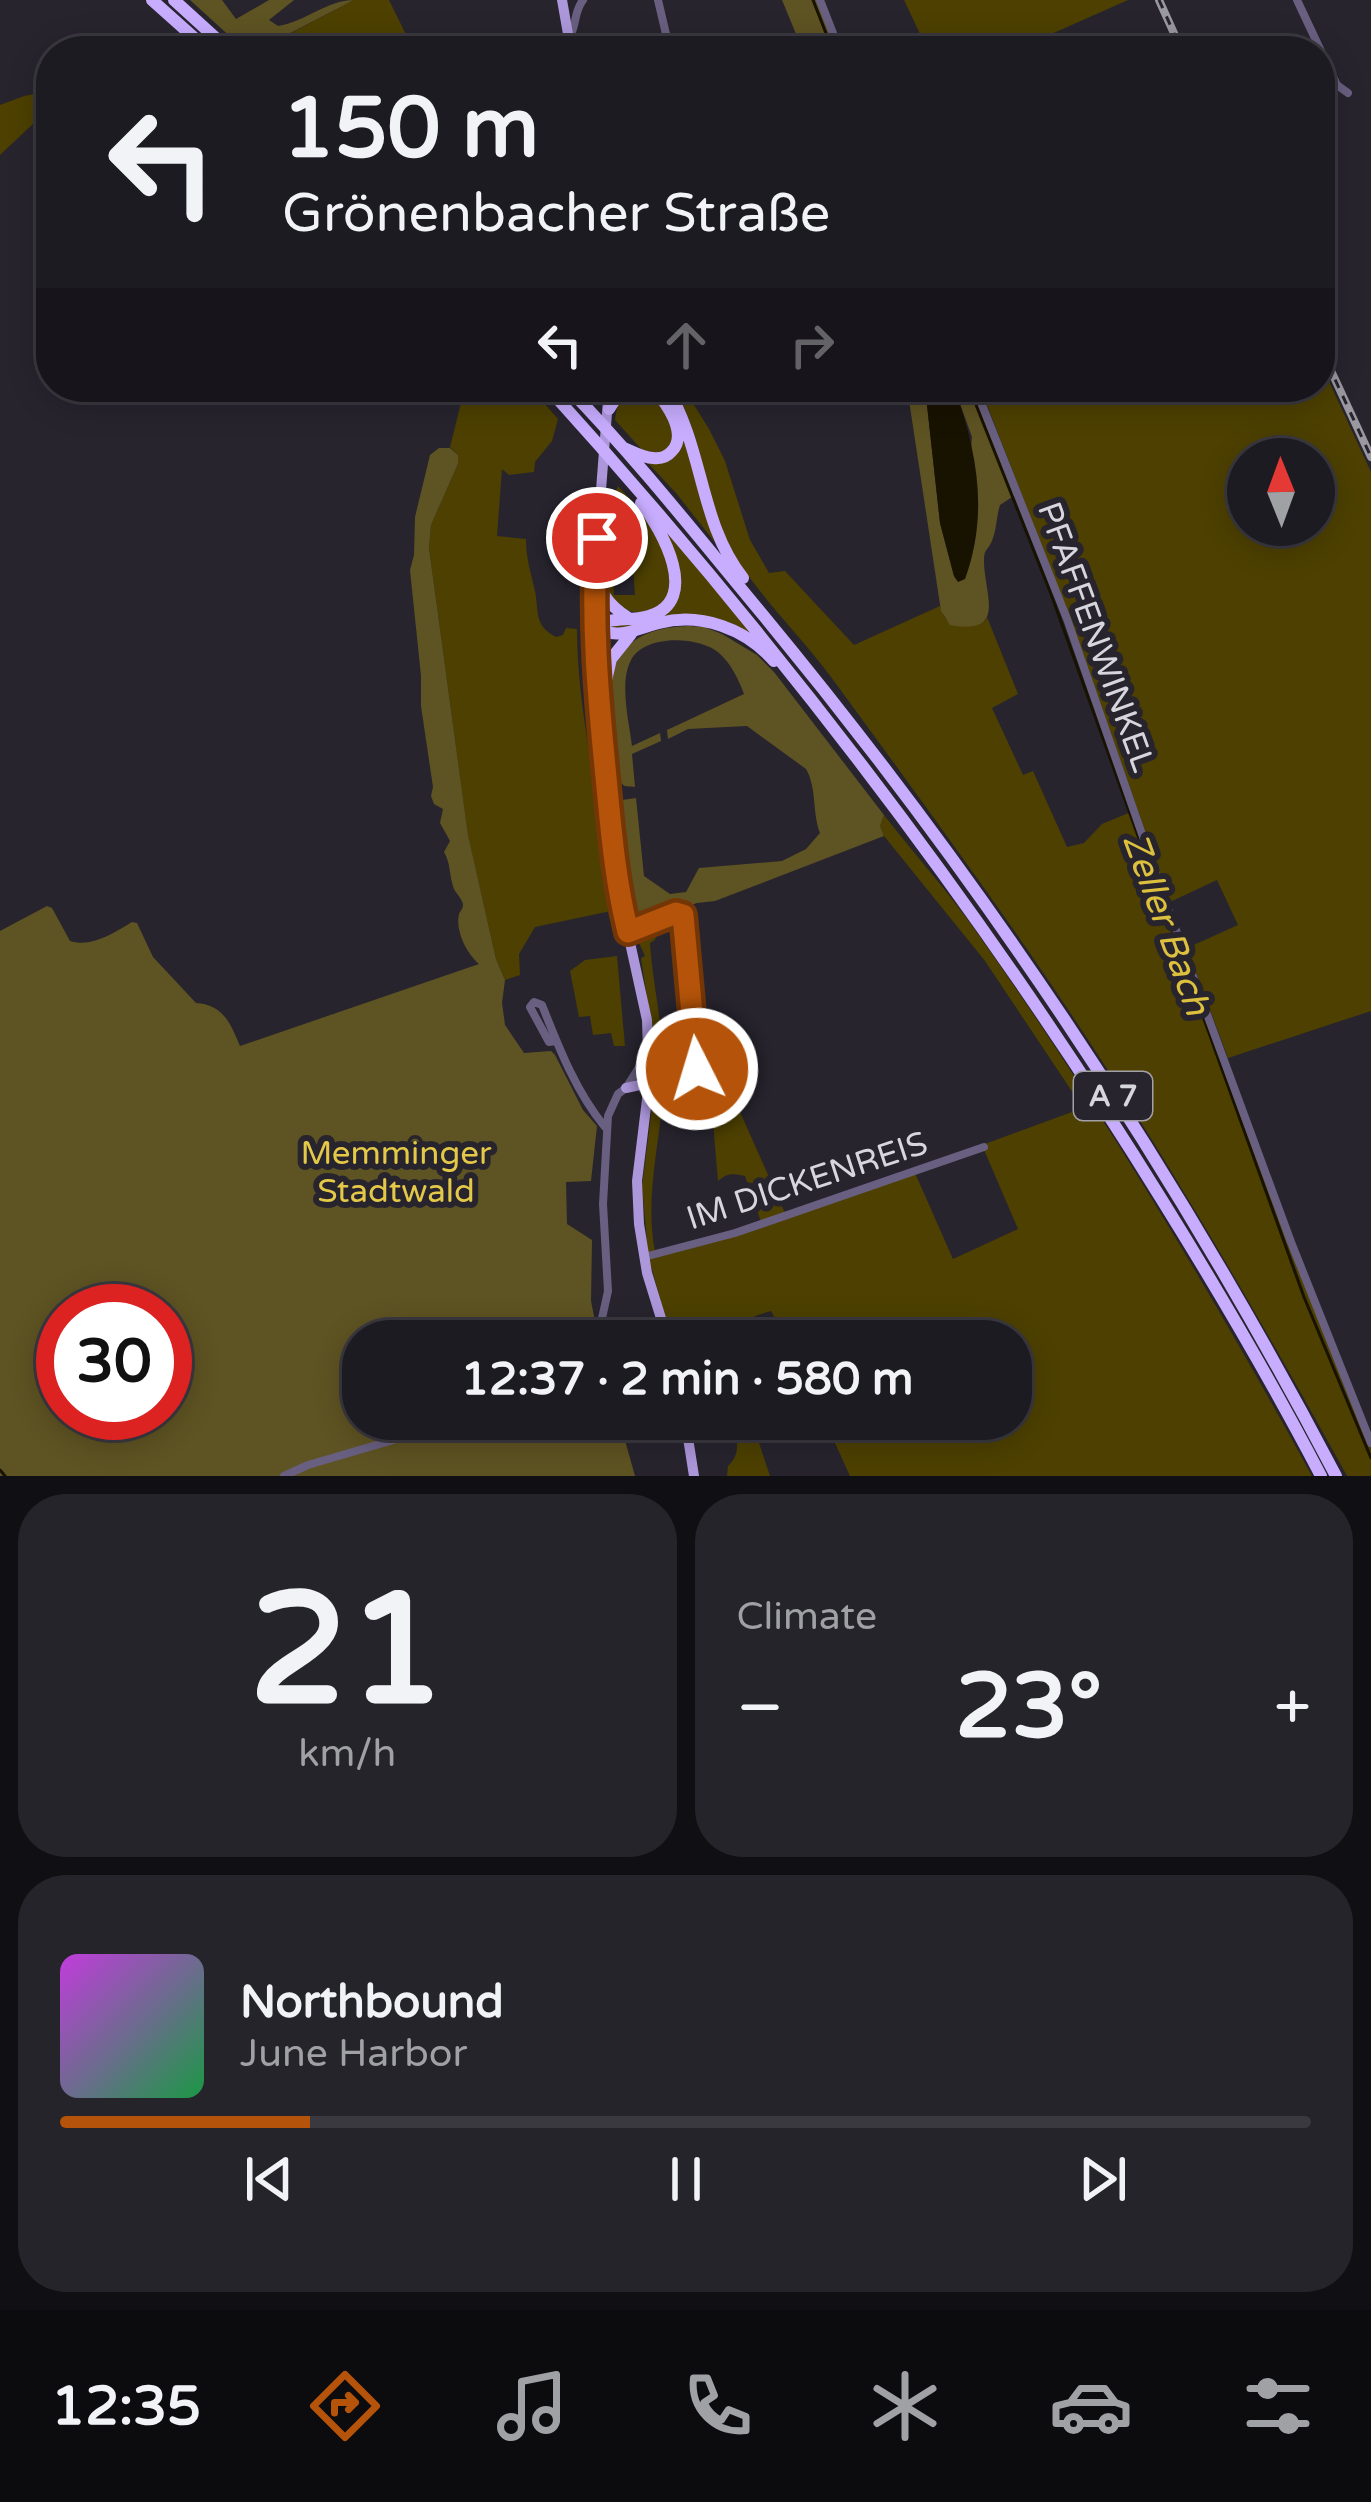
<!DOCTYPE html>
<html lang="en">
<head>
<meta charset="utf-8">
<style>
	:root { --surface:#1d1b22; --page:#25242a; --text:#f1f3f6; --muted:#a0a1a5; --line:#3b3940; --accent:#b45309 }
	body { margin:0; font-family:"Varela Round",sans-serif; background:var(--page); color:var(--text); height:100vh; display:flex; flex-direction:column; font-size:45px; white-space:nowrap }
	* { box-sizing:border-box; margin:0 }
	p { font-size:39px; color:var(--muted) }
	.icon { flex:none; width:66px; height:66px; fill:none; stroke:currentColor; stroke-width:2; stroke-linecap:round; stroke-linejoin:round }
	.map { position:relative; height:1476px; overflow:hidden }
	.panel { display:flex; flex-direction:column; gap:18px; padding:18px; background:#100f13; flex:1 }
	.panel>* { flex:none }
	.hud { position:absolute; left:36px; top:36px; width:1299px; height:366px; border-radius:48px; box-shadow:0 6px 30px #0003,0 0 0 3px var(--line); background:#1d1b22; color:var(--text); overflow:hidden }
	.needle { width:78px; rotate:359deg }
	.tools { position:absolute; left:1227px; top:438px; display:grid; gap:24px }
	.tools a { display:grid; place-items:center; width:108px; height:108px; border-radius:50%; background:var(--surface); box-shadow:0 6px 30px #0003,0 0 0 3px var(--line); font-size:60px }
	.speed { position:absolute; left:36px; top:1284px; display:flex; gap:24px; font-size:60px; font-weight:700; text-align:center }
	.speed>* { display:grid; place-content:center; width:156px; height:156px; border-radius:50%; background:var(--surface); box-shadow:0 6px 30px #0003,0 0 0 3px var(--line); line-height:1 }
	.speed .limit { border:18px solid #d22; background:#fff; color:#111 }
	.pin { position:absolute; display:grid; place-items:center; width:102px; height:102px; color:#fff; margin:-51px; border:6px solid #fff; border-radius:50%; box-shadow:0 3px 12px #0007 }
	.me { position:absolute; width:132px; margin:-66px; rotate:355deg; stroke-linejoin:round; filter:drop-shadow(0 0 9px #0008) }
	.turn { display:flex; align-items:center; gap:42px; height:252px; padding:0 48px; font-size:54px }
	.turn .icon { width:156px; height:156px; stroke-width:2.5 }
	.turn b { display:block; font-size:84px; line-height:102px }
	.lanes { display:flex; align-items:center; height:114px; padding:0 48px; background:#0003; justify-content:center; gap:60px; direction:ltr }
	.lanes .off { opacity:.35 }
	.big { font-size:90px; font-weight:700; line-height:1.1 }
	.panel .widget { flex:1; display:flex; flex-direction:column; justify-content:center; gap:18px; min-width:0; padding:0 42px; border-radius:48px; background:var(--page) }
	.panel .dial { align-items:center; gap:0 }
	.dial b { font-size:156px; line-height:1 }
	.song { display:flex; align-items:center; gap:36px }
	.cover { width:144px; height:144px; border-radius:18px; background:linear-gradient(135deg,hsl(290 70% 55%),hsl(140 70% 35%)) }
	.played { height:12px; border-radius:6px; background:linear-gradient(90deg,var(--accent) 20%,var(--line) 20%) }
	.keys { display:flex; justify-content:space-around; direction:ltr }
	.heat { display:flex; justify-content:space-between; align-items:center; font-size:66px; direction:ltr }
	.panel .tiles { flex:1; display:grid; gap:18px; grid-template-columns:1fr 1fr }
	.widget:last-child { grid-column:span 2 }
	.trip { position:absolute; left:342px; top:1320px; width:690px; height:120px; border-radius:48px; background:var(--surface); box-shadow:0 6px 30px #0003,0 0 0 3px var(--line); font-weight:700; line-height:120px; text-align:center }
	.tabs { display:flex; height:192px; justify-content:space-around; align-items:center; background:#0c0b0e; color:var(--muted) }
	.tabs .icon { width:84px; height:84px }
	.tabs .current { color:var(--accent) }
	.tabs b { font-size:54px; color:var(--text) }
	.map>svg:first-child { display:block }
	.green { fill:#4d4000; fill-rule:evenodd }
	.forest { fill:#5e5322; fill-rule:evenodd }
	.water { fill:#181200 }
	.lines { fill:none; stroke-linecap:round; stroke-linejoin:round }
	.stream { stroke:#181200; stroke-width:3 }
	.minor { stroke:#695f80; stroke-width:8 }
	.major { stroke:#ad97db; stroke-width:10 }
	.highway { stroke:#c8adff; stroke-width:12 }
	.rail-casing { stroke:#9a98a0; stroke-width:8 }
	.rail { stroke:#27242e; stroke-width:3; stroke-dasharray:9; stroke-linecap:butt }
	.route-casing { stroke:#753606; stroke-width:30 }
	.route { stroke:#b45309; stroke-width:21 }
	.labels { text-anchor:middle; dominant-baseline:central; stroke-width:12; stroke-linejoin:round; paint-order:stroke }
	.shield { fill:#27242e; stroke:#a3a1a8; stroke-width:3 }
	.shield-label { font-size:30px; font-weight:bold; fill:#d8d6dd }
	.street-label { font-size:33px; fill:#d8d6dd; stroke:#27242e }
	.park-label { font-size:33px; fill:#e4c848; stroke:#27242e }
	.water-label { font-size:36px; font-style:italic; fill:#dcc03e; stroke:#27242e }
</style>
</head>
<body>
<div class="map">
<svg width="1371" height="1476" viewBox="0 0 1371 1476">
	<rect width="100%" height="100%" fill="#27242e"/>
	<!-- green -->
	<path class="green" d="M354,0H389L414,51H285L276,41Z
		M904,0H1128L1013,51H928Z
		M51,91V107L0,155V105L24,96Z
		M1320,362L1371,472V1011L1228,1058L1187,948L1238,925L1217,880L1170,902L1073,626L980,387H1320ZM1248,459H1314V525H1248Z
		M465,387H530L558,419L552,441L535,462L534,472L509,475L502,469L497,536L526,539C526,557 530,570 534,587C540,609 532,625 556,637L563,635L566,628L577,629C577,689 589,748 598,808C602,842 601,878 611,911L535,927L519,954L520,975L505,980L496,959L468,836L429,548L431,525L458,464V455L450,447Z
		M633,387C657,387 672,418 674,441L661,454L642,450L615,420C617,407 620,392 633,387Z
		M673,387H683L709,429L725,461L750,540L769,573L785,571L854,645L940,606C947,632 963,626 985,621L987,617L1018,694L992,708L1023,775L1033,771L1067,847L1084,843L1102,824L1131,812L1270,1194L1371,1450V1476H1347C1248,1296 1144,1118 1027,949C963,857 897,767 831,677C802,638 767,604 740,564C704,510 707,442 673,387Z
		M676,411L721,550L676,493L646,461L670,459Z
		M618,486C641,510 672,546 671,582C670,614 627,623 609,597C596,578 603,546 605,524L606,519H615L617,526L611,527L614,595H635L630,527H624L621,513L610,505Z
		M666,531L751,633L722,621L612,630L604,625L672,604Z
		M884,815C914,854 947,890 975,930C1099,1105 1209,1288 1312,1476H850L824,1419H1011V1341H787L771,1311L755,1316L730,1339L722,1319L714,1323L717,1341H672L649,1259L915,1173L953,1259L1018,1229L982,1145L1083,1108L985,961L884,836L880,826Z
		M661,921L663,928L657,931L655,940L650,943C653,991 666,1035 664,1084C661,1140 644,1195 655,1252H648L642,1186L655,1084V1053L641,958L645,956L635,934Z
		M617,956L625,1046H614L611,1033L593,1035L590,1016L579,1017L570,971L585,960Z
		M732,1094L785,1213L761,1222L745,1176C733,1173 727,1173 718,1181L711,1099Z
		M732,1419H751L770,1476H727L728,1466C743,1452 736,1437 732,1419Z"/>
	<!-- forest -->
	<path class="forest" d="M190,0H222L236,19L269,0H294L269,20L278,26C305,22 327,0 354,0L277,40L285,51H246Z
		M782,0H818L838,51H803Z
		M907,387H925L940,523L954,576L958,581L972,437L954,387H971L1015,495L1000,505C996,517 997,531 991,543C986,552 984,550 984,561C984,594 1008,636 950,625L941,611Z
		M439,448H450L458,455V464L431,525L429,548L468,835L496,959L505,980L502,1003L505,1025L524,1053L551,1051L555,1055L583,1110L597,1126L591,1181L566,1182L567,1224L592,1240L591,1301L599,1341H363V1419H619L635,1476H0V931L47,906L52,908L70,941C91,948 114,933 132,922L137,923L153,957L196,1003C223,1005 230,1022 240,1046L479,964C467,954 455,931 459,914C460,911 463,909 463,905C463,900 456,893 454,889C449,876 451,864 444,852L450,841L440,823L443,809L434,804L431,796L433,787L421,706V676L410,570L414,555L415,517L430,455ZM63,1311H165V1413H63Z
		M688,626L704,627L722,634L757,655L774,672L884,815L880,826L884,836L715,901L697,903L633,925C622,901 608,822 622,800L636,798L644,876L670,894L686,892L699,868L782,861L806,849L820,833C812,812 817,788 806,769L747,726L688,729L668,739L667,730L744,694C738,678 731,664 719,653C699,636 645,634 631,660C619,683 629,721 632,746L660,733L661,741L632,754L635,787C625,786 624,788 619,779C612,765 610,700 611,683C612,671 617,656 626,648C642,631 666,627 688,626Z"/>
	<!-- water -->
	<path class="water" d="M925,387H954C977,451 989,513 965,579L958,582L954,576L940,523Z"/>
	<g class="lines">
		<!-- stream -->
		<path class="stream" d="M813,0L833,51
			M969,387L1051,594L1304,1297L1371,1458
			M0,1470L5,1476"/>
		<!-- minor -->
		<path class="minor" d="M658,0L670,51
			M820,0L840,51
			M1297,0L1337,85L1348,93
			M570,35C577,26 573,13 583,0
			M975,387L1067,619L1166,903L1291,1242L1371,1443
			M628,932L676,913L683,915L697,1069
			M556,1041L549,1042L530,1007L534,1002L542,1005C559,1048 576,1092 605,1127
			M644,1257L735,1233L984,1147
			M597,1341L608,1291L603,1204L608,1116L618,1094L626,1088L649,1051
			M284,1476L308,1465L465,1419"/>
		<!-- major -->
		<path class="major" d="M562,0L571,51
			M609,387L595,567L594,627L597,681L616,879L647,1020L649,1083L637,1181L639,1224L647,1273L668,1341
			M626,1088L649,1083
			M685,1419L694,1476"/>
		<!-- highway -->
		<path class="highway" d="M152,0L209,51
			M174,0L230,51
			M547,387C776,640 982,909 1162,1200C1218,1290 1272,1382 1321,1476
			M567,387C637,459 699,538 763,615C982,880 1176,1171 1336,1476
			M666,387C704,447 699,523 743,578
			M609,409L623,387
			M624,448C633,452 644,458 653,458C661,459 667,457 672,451C689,433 665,402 653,387
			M595,567C599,591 607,604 627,617
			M594,627C618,641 635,629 659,623C701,612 746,629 774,661
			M594,627C611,616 629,622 649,616C702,601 662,530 641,503
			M599,711L611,659L631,634"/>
		<!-- rail casing -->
		<g class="rail-casing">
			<path id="rail" d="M1159,0L1182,51
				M1320,347L1371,457"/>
		</g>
		<!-- rail -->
		<use href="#rail" class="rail"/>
	</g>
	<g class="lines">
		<!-- route casing -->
		<g class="route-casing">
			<path id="route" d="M597,538C591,618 598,697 606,777C611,829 615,880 628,932L676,913L683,915L697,1069"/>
		</g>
		<!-- route -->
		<use href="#route" class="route"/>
	</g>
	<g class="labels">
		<!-- shield labels -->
		<rect class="shield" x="1074" y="1072" width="78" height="48" rx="9"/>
		<g class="shield-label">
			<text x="1113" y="1096">A 7</text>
		</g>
		<!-- street labels -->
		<g class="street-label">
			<text transform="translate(1096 637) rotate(70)">PFAFFENWINKEL</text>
			<text transform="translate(807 1181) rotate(-18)">IM DICKENREIS</text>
		</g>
		<!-- park labels -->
		<g class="park-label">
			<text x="396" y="1153">Memminger<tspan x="396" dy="38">Stadtwald</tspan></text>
		</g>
		<!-- water labels -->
		<g class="water-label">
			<text transform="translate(1166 924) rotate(70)">Zeller Bach</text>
		</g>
	</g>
</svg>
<div class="tools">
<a><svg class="needle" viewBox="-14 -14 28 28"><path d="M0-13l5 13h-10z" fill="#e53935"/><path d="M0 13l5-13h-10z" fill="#a0a1a5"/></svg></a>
</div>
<div class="speed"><div class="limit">30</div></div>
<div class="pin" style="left:597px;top:538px;background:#d93025"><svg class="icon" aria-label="arrive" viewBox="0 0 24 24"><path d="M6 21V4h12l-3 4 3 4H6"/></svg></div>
<svg class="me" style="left:697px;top:1069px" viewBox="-20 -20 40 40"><circle r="17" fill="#b45309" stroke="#fff" stroke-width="3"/><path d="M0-11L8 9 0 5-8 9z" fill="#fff"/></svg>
<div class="trip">12:37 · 2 min · 580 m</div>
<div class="hud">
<div class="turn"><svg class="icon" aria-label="left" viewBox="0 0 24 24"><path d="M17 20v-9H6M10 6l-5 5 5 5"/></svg><div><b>150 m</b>Grönenbacher Straße</div></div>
<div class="lanes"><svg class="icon" aria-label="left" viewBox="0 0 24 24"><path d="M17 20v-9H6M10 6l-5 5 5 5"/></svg><svg class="icon off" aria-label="ahead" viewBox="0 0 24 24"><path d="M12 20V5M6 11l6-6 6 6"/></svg><svg class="icon off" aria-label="right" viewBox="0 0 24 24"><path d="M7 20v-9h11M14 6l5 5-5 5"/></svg></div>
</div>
</div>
<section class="panel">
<div class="tiles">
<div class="widget dial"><b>21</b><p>km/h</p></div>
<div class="widget"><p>Climate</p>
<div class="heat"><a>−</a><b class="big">23°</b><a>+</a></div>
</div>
<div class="widget">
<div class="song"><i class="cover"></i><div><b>Northbound</b><p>June Harbor</p></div></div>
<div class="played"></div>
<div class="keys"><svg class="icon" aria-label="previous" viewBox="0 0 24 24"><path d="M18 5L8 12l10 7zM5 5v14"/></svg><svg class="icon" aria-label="pause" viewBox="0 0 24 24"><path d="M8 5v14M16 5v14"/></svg><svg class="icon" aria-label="next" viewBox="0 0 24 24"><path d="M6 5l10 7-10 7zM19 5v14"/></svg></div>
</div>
</div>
</section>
<nav class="tabs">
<b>12:35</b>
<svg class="icon current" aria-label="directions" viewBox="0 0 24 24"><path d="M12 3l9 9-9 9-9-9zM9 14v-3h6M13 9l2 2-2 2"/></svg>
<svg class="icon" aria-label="music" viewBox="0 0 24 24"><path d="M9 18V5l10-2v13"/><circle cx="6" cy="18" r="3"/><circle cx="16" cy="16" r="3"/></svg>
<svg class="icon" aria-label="phone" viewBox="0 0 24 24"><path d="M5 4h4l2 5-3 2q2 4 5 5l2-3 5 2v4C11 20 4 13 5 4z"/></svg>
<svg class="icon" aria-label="climate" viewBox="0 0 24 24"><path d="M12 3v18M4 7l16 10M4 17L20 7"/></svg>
<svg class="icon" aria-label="car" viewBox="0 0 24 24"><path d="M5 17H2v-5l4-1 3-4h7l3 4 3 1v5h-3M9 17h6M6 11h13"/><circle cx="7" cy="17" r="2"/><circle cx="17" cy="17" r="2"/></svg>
<svg class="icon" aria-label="filters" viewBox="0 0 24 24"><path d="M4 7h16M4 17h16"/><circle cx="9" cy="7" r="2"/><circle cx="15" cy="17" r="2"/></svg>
</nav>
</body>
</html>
